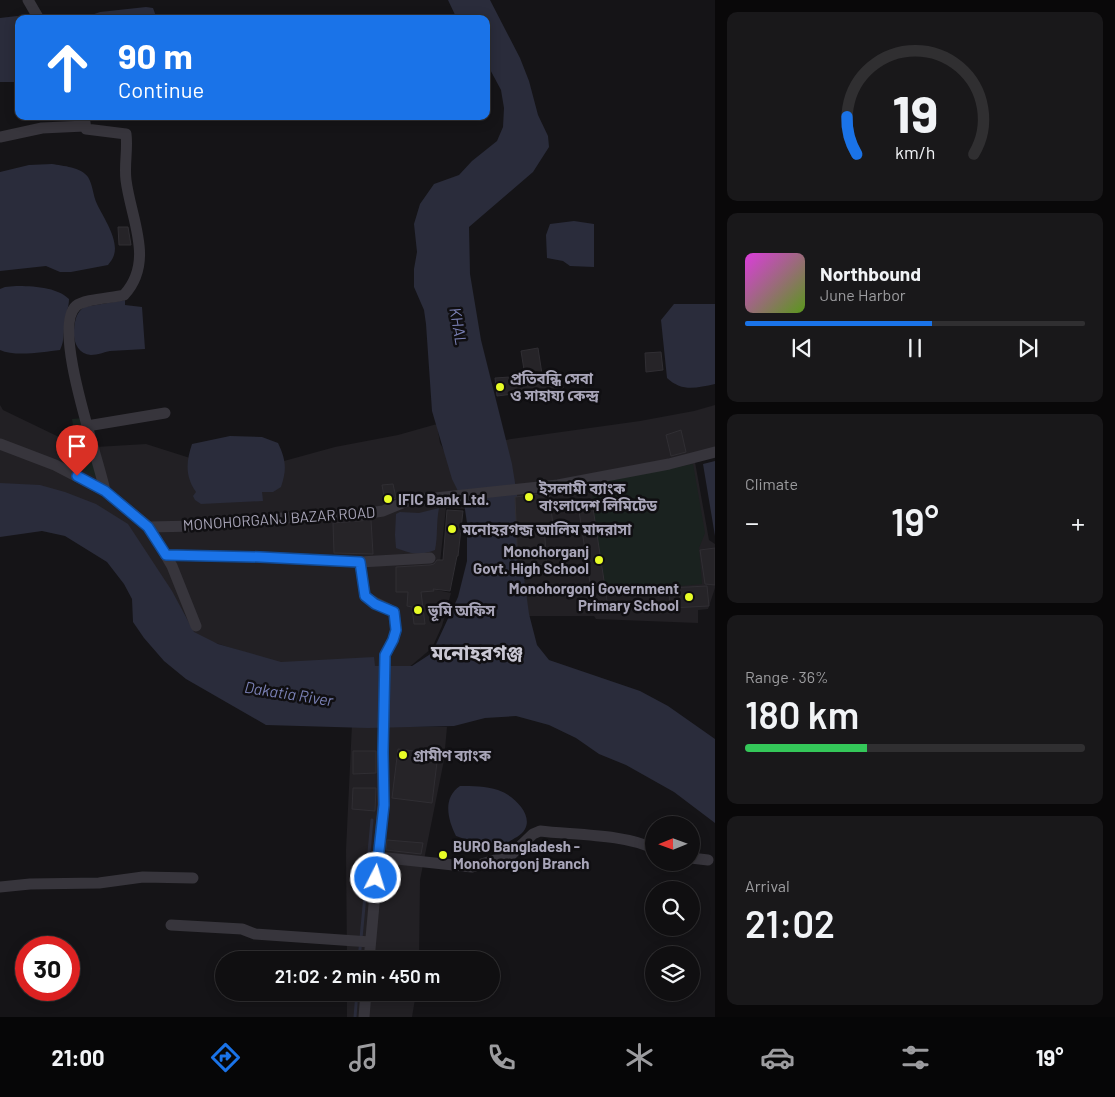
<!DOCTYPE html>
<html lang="en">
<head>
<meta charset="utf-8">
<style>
	:root { --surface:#100f11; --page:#19181a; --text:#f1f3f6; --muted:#9c9c9f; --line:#302f31; --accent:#1a73e8 }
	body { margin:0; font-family:Barlow,"Noto Sans Bengali",sans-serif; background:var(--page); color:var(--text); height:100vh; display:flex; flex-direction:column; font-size:19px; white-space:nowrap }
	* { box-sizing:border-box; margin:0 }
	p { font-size:16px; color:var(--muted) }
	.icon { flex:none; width:28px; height:28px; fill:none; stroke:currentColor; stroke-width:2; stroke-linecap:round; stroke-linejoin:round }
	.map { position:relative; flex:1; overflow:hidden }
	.side { display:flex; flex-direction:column; gap:12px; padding:12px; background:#090809; width:400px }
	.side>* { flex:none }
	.top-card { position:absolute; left:15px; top:15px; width:475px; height:105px; border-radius:10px; box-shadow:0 2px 12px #0003,0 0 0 1px var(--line); background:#1a73e8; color:#fff; overflow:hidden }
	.needle { width:32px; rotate:269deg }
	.controls { position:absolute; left:645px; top:816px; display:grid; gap:10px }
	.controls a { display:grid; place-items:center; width:55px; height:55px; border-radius:50%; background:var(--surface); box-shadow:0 2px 12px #0003,0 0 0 1px var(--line); font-size:25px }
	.speed { position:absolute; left:15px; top:936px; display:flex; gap:10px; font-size:25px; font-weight:700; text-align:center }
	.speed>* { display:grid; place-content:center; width:65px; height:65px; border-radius:50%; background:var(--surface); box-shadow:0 2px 12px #0003,0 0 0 1px var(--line); line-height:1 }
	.speed .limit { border:8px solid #d22; background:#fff; color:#111 }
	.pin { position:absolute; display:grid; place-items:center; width:42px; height:42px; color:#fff; margin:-51px -21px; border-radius:50% 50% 50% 0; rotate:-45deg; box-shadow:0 0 5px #0007 }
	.pin .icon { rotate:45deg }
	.me { position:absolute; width:55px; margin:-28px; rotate:5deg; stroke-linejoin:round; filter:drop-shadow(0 0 4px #0008) }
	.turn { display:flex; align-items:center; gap:18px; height:105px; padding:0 20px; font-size:22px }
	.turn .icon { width:65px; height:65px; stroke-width:2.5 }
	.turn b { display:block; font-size:35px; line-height:42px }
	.big { font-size:38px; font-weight:600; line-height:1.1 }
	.side .card { flex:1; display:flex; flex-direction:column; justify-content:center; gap:8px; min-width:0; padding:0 18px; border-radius:10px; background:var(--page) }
	.side .dial { align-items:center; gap:0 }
	.dial svg { height:130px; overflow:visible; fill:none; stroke:var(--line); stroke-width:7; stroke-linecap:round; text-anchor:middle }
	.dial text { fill:var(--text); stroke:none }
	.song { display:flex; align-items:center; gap:15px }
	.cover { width:60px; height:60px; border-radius:8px; background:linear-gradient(135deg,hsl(300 70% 55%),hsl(90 70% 35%)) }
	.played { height:5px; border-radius:2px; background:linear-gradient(90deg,var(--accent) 55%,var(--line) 55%) }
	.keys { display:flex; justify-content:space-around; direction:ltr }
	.heat { display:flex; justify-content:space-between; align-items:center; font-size:28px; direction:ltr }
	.charge { height:8px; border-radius:4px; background:linear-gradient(90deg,#34c759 36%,var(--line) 0) }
	.trip { position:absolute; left:215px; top:951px; width:285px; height:50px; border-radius:25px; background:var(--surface); box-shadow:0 2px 12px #0003,0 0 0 1px var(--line); font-weight:600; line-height:50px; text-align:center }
	.dock { display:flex; height:80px; justify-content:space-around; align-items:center; background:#060607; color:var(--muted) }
	.dock .icon { width:35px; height:35px }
	.dock .selected { color:var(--accent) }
	.dock b { font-size:22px; color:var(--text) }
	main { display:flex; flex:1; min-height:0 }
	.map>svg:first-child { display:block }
	.built { fill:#222024 }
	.green { fill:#1a221f }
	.water { fill:#2a2c3b }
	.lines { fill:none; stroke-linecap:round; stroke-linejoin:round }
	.stream { stroke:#2a2c3b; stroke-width:3 }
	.building { fill:#262428; stroke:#302e33 }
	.minor { stroke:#37353c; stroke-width:11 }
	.route-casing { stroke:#114b97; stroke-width:12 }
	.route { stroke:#1a73e8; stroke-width:9 }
	.poi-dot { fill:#e8fd26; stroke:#100f12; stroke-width:2 }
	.labels { text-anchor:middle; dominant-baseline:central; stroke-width:5; stroke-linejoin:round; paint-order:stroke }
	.poi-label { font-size:15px; font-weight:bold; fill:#a8a5b8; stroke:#100f12; text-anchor:start }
	.street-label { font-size:15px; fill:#a8a5b8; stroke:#100f12 }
	.water-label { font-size:16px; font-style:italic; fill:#7a80b5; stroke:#100f12 }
	.district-label { font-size:20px; font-weight:bold; fill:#c9c7d3; stroke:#100f12 }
</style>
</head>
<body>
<main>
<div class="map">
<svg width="715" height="1017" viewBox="0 0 715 1017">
	<rect width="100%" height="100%" fill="#151417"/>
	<!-- built -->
	<path class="built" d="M0,405L3,410L59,437L96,447L146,444L190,458L284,461L335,447L398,435L437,424L440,443L445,452L511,439L640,421L694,411L715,405V457L695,462L709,540L715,544V588L708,609L698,610V623L596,619L594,616H528L519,530L520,501L464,509L446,508L437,590L451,593L442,626L432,648L407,669L406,727H447L444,760L420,880L419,960H347L346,850L355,661L282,664L193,636L167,586L0,487Z
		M347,993H416L412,1017H347Z"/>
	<!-- green -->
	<path class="green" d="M84,418L99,479L70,462L71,454L76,446L72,419Z
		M693,464L705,533L699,548L702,584L606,593L593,508L592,484Z"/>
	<!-- water -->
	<path class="water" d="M448,0H490L520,58L529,81L538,115L548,136L549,147L533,172L469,227L470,274L481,340L512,464L517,495L520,547L529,614L537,645L549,660L640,691L668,706L715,739V823L674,792L626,765L599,754L576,738L549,725L516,716L485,718L454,726L368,728L266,725L186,679L164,661L144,638L133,622L132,599L124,584L107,562L65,536L42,531L0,537V483L40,485L65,492L96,504L128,524L172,591L194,632L218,644L281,662L374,657L375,666H412L432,653L458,597L467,561V523L464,503L452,479L432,411L426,324L424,310L414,287V269L417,252L414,224L420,204L434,184L459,175L472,161L497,141L503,127L504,108L501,90L486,62V19H457Z
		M146,7L153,8L157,19H80L100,12Z
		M17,16L26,19H19V98L16,82H0V18Z
		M52,164C63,166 81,167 88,177C93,185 93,196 97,204C103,217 119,239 114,255C113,259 110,262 108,265L71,272H60L46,266L0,271V172L29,165Z
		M574,221L594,224V267L570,266L563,261L547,258L546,235L550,224Z
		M16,286C32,286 57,287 69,299C69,307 66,313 65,320C63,331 65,340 60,350C43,352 15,357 0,350V289L5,287Z
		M125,300V305L142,307L145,349C134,350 122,350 110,351C104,352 98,355 91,355C78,354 73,342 74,330C75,320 76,313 84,307Z
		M674,304H715V384C696,388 682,392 667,378L661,320Z
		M230,436L262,437L278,443C286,460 287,469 281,487L273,492H262L263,501L201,504L195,500L193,496L196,492C185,476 186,462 192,444Z
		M715,461V536L703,464Z
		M439,508C436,523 438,536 435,550C418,556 412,554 396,548L395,535L396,514L400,512L419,513Z
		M460,786C472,786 486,786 498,790C516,796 541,822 517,837C511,840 503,846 497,847C490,848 464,839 456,836C448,820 442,798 460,786Z"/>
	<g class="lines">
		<!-- stream -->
		<path class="stream" d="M359,960L372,820
			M355,1017L357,992"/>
	</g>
	<!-- building -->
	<path class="building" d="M118,227H128L131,245H119Z
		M538,348L542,374L561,373L563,388L497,396L495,378L525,376L521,351Z
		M661,352L663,370L646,372L645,353Z
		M681,430L686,452L671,456L666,435Z
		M393,484L396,498L385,502L382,485Z
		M549,493L553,525L544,526L547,564L518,566L515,497Z
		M593,508L608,607L594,609L579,511Z
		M447,510L463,511L458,556H457L450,591L433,589L434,591L421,592L425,624H414L412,607L407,606L408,592H396V567L430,565L434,564L437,560H443Z
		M371,520L373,554L334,553L333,523Z
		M715,548V585L705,584L700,550Z
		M707,586L709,606L670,608L669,588Z
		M398,749L438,754L432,803L392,798Z
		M353,751H376V773L353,774Z
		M353,788H376L375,811L352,809Z
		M387,840L423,843L421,854L386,850Z"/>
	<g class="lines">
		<!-- minor -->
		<path class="minor" d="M28,0L39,19
			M84,116L86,129L126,134C128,149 124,165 126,180C131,220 155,261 124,295C113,298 84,299 76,306C51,328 99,459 105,491
			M0,137L42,128L85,126
			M87,426L165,413
			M0,444L55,465L105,491L149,527L172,566L196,626
			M149,527L195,526L283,518L356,515L383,511L407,501L558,485L669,464L715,452
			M166,555L260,557L360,562L430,558
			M360,562L365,596C375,604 383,605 394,612L396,630L393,640L385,655L383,753V805L369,960
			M378,857L472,867L511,855L533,834L540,831C572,835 626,834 654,849
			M691,858L708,860
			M0,887L30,884L99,883L143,877L193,878
			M171,925L242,929L255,934L370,942
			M364,1017L366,992"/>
	</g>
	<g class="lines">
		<!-- route casing -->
		<g class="route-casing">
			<path id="route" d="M77,476L105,491L148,527L166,555L260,557L360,562L365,596L375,604L394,612L396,630L393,640L385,655L383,752L384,805L376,878"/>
		</g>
		<!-- route -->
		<use href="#route" class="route"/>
	</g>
	<!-- markers -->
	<g class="poi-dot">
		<circle cx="500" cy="387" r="5"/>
		<circle cx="529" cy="497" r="5"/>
		<circle cx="388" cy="499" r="5"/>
		<circle cx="452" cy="529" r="5"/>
		<circle cx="599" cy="560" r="5"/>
		<circle cx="689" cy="597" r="5"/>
		<circle cx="418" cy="610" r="5"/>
		<circle cx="403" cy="755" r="5"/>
		<circle cx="443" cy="855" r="5"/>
	</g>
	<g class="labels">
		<!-- poi labels -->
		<g class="poi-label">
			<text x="510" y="378">প্রতিবন্ধি সেবা<tspan x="510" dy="17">ও সাহায্য কেন্দ্র</tspan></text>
			<text x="539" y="488">ইসলামী ব্যাংক<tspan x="539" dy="17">বাংলাদেশ লিমিটেড</tspan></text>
			<text x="398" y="499">IFIC Bank Ltd.</text>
			<text x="462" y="529">মনোহরগন্জ আলিম মাদরাসা</text>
			<text x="589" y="551" text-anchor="end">Monohorganj<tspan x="589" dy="17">Govt. High School</tspan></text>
			<text x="679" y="588" text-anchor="end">Monohorgonj Government<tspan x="679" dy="17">Primary School</tspan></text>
			<text x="428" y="610">ভূমি অফিস</text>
			<text x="413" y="755">গ্রামীণ ব্যাংক</text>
			<text x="453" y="846">BURO Bangladesh -<tspan x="453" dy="17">Monohorgonj Branch</tspan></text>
		</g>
		<!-- street labels -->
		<g class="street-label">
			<text transform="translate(279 518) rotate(-4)">MONOHORGANJ BAZAR ROAD</text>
		</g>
		<!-- water labels -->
		<g class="water-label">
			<text transform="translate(459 326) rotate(80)">KHAL</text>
			<text transform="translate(289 693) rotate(9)">Dakatia River</text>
		</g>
		<!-- district labels -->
		<g class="district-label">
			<text x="477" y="652">মনোহরগঞ্জ</text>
		</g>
	</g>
</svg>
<div class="controls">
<a><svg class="needle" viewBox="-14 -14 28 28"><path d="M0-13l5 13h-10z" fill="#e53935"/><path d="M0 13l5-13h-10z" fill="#9c9c9f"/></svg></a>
<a><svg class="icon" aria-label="search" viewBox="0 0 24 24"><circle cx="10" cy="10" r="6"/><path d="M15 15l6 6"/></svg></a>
<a><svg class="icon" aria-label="layers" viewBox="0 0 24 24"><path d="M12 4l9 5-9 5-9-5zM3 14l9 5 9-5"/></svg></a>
</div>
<div class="speed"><div class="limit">30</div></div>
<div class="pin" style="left:77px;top:476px;background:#d93025"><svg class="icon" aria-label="arrive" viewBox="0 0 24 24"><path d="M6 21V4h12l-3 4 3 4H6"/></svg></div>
<svg class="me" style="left:376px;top:878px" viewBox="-20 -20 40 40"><circle r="17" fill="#1a73e8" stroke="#fff" stroke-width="3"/><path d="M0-11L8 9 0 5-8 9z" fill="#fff"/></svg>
<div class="trip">21:02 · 2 min · 450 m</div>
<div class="top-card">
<div class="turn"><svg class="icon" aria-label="ahead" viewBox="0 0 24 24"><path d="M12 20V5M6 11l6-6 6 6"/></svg><div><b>90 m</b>Continue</div></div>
</div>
</div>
<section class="side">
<div class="card dial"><svg viewBox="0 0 100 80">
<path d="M14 69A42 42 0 1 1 86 69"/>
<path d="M14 69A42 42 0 0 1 8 46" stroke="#1a73e8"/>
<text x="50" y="56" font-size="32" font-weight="700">19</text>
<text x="50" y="72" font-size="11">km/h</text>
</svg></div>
<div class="card">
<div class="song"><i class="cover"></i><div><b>Northbound</b><p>June Harbor</p></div></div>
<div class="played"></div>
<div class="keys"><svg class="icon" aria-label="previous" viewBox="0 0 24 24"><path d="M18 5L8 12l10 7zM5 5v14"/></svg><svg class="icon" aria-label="pause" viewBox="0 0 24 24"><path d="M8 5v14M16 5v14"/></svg><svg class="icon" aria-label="next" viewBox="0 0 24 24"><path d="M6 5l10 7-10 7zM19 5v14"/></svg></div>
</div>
<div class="card"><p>Climate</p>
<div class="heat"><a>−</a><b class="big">19°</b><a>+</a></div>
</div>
<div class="card"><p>Range · 36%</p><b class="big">180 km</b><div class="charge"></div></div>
<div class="card"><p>Arrival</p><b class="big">21:02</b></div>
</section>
</main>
<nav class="dock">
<b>21:00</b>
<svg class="icon selected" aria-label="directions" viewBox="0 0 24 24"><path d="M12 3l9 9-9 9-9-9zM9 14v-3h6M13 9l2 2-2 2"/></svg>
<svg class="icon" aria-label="music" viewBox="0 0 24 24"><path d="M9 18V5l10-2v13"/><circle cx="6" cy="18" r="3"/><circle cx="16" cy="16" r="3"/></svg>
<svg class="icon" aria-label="phone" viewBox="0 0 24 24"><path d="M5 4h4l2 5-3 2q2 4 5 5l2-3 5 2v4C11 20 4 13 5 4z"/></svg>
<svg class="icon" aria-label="climate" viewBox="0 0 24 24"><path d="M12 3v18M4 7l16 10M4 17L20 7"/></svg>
<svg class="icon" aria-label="car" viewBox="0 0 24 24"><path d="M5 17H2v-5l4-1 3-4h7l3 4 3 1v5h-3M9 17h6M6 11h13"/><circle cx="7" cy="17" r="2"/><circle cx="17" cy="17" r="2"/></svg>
<svg class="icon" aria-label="filters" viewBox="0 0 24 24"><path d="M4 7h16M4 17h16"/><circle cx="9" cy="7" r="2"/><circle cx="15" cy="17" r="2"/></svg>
<b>19°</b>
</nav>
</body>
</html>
